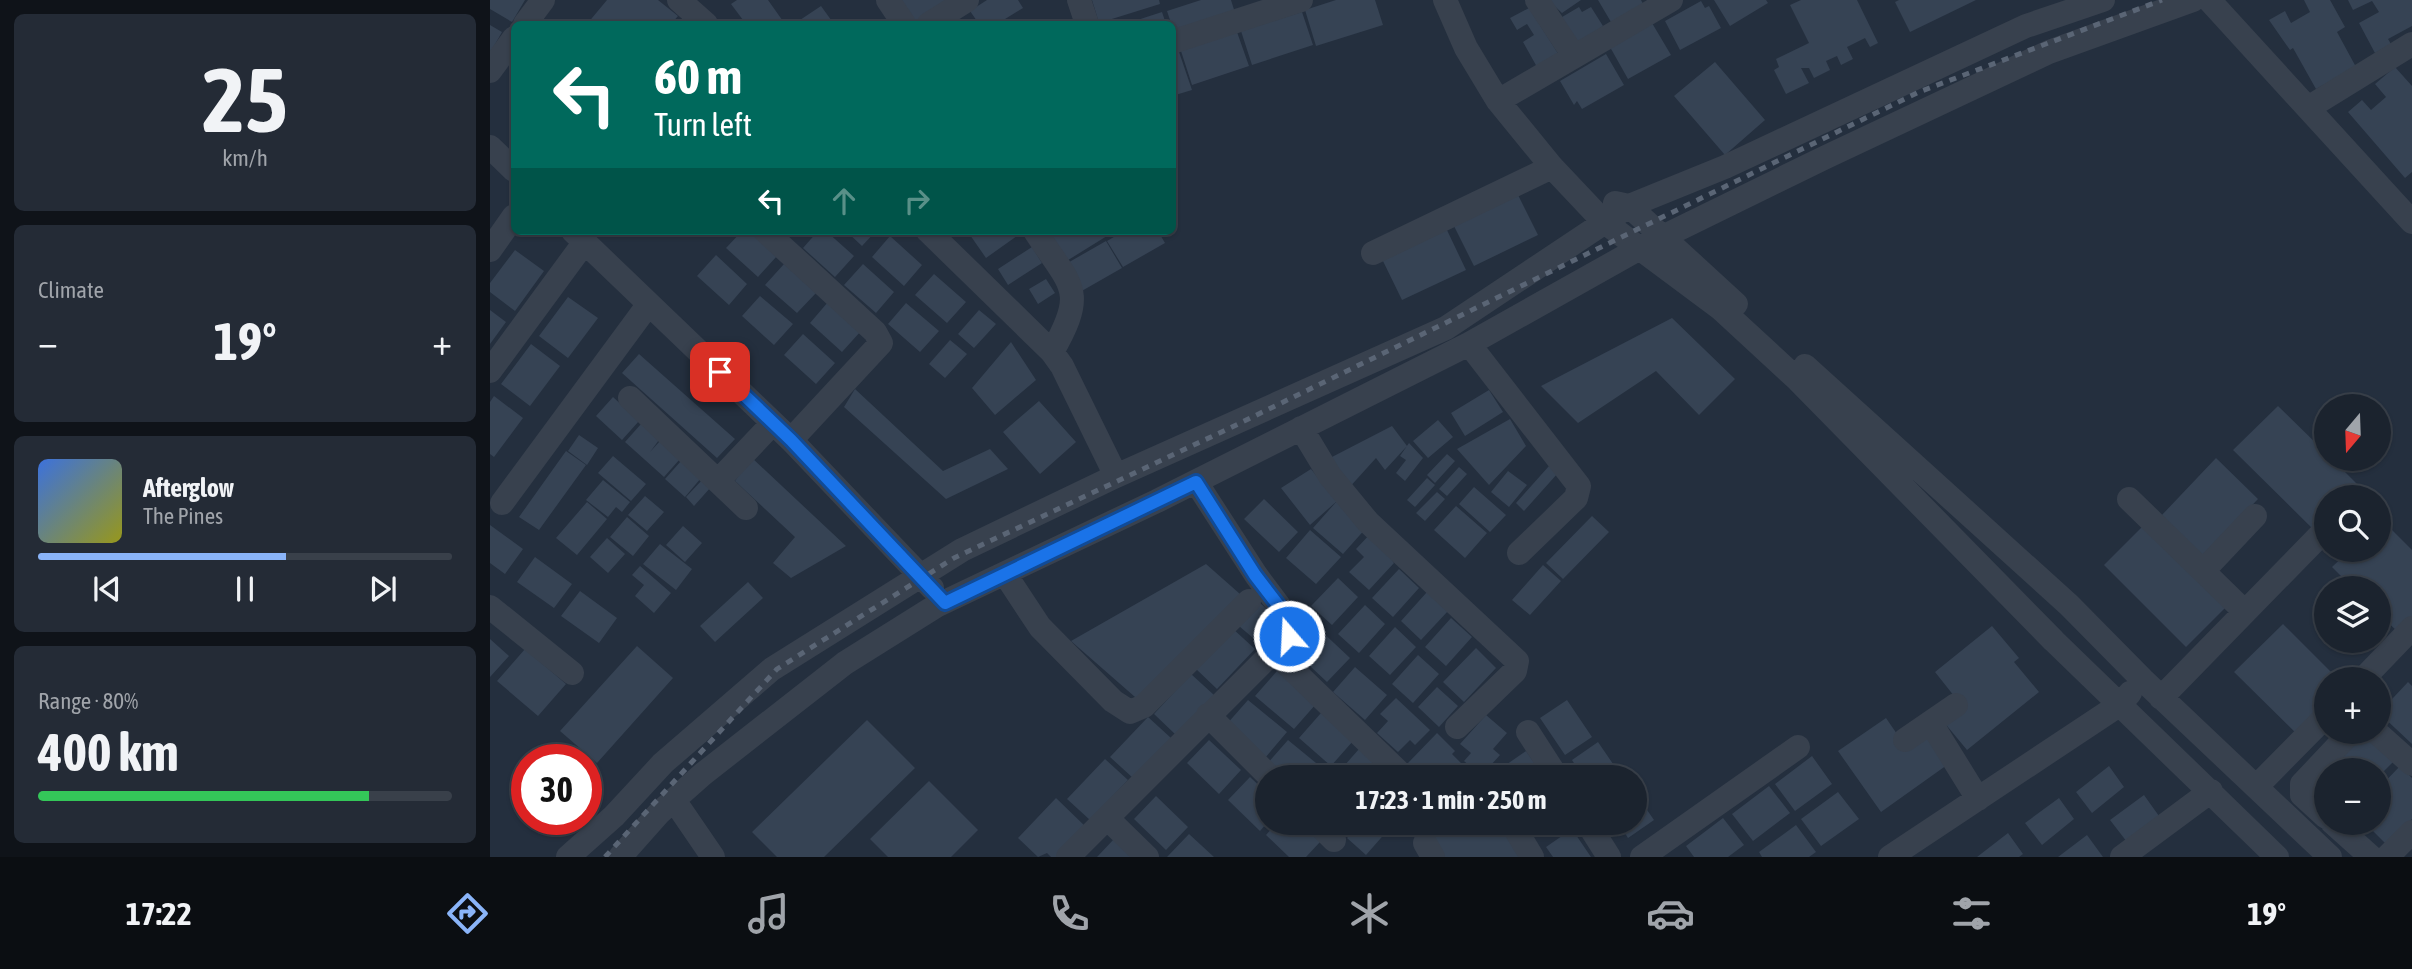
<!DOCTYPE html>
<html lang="en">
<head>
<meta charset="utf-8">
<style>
	:root { --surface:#1b232e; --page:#242b36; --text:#f1f3f6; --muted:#a0a4aa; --line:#39404a; --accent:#8ab4f8 }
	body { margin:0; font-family:"Asap Condensed",sans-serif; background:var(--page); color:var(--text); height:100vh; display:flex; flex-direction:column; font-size:26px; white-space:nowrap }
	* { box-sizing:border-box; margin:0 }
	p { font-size:23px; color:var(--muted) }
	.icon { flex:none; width:38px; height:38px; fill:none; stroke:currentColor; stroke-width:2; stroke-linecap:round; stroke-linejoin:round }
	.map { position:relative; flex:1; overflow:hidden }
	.sheet { display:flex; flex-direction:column; gap:14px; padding:14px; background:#0f1319; width:490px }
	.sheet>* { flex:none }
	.guide { position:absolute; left:21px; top:21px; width:665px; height:214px; border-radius:10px; box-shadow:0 2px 5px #0004,0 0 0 2px var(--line); background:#00695c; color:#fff; overflow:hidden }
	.needle { width:46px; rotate:199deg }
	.controls { position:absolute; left:1824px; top:394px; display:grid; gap:14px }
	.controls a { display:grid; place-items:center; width:77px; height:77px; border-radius:50%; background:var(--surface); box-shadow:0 2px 5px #0004,0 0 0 2px var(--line); font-size:35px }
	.speed { position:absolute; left:21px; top:744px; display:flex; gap:14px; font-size:35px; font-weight:700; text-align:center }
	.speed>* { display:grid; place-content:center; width:91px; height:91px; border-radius:50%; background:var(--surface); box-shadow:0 2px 5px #0004,0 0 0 2px var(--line); line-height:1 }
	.speed .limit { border:10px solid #d22; background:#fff; color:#111 }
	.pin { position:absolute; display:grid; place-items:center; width:60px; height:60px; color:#fff; margin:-30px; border-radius:14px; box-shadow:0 4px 10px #0006 }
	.me { position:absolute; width:77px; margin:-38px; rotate:341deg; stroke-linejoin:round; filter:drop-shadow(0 0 5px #0008) }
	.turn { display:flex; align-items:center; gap:24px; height:147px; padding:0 28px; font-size:32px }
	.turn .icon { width:91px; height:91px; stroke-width:2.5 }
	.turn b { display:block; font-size:49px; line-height:60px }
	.lanes { display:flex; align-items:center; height:66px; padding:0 28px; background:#0003; justify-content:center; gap:35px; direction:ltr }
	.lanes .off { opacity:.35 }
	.big { font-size:52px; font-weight:700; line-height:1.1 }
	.sheet .tile { flex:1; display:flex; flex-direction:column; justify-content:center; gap:10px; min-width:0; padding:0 24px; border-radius:10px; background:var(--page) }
	.sheet .dial { align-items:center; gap:0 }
	.dial b { font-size:91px; line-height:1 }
	.song { display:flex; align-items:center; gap:21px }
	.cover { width:84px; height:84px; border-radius:10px; background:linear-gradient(135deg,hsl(220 70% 55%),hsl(60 70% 35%)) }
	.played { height:7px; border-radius:4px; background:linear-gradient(90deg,var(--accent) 60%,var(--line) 60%) }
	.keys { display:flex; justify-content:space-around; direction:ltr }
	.heat { display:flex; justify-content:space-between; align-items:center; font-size:38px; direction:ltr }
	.charge { height:10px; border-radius:5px; background:linear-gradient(90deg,#34c759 80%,var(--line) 0) }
	.trip { position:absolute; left:765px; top:765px; width:392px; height:70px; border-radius:35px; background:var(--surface); box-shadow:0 2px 5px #0004,0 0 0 2px var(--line); font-weight:700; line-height:70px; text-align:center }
	.dock { display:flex; height:112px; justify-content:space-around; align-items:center; background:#0b0e12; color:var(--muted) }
	.dock .icon { width:49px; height:49px }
	.dock .active { color:var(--accent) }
	.dock b { font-size:32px; color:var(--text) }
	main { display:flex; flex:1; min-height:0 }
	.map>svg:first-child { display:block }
	.building { fill:#364354 }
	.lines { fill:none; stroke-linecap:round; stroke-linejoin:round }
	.minor { stroke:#38414e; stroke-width:24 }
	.rail { stroke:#5a6575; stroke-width:5; stroke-dasharray:7 7; stroke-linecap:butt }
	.route-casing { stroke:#114b97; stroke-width:18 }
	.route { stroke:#1a73e8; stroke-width:12 }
</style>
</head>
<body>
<main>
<section class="sheet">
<div class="tile dial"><b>25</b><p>km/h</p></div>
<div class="tile"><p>Climate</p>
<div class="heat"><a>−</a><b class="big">19°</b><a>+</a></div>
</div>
<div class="tile">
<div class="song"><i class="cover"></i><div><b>Afterglow</b><p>The Pines</p></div></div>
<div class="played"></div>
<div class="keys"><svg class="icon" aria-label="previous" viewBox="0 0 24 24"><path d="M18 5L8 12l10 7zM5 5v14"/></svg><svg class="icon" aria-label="pause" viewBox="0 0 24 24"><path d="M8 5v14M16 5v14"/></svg><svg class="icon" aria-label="next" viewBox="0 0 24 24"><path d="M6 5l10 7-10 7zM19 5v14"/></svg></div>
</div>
<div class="tile"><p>Range · 80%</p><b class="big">400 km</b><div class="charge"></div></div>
</section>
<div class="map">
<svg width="1922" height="857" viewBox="0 0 1922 857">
	<rect width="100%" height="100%" fill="#242f3e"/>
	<!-- building -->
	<path class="building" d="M0,0H35L22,22L0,9Z
		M117,0H168L188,16L181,24H97Z
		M247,0H278L295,24H256L241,4Z
		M410,0H461L428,24H425Z
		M497,0H528L533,8L507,24H489L480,11Z
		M602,0H669L670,4L609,23Z
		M711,0H741L746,16L685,35L677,11Z
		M846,0H885L893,25L826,46L815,10Z
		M1058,0H1091L1072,13Z
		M1108,0H1151L1153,4L1121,22Z
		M1224,0H1276L1278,3L1240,26Z
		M1311,0H1367L1388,43L1380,47L1375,38L1357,47L1363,59L1351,65L1347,56L1336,61L1340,70L1324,78L1319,68H1311L1319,83L1296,94L1284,70L1289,67L1286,59L1319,43L1300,5Z
		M1409,0H1486L1420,32L1405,2Z
		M1814,0H1840L1855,27L1847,32L1866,67L1826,89L1803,48L1800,50L1779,20L1795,11L1801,23L1820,12Z
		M1858,0H1922V26L1898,39L1901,44L1885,53L1869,23L1889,12L1882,1L1863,10Z
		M1211,1L1215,8L1219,6L1231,28L1190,50L1175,21Z
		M331,6L344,24H304Z
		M1089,7L1092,12L1101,7L1113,26L1087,45L1067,20Z
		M1039,8L1069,55L1047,67L1033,42L1044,35L1037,24L1027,30L1020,18Z
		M672,12L676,24H635Z
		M812,12L823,45L762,65L751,31Z
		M1162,23L1181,55L1138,79L1120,47Z
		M0,25L12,32L0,53Z
		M747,32L759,66L702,85L691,51Z
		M688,49L702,90L682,96V50Z
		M1116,54L1134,85L1092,109L1087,101L1084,105L1070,81Z
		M1225,62L1275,120L1235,155L1184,96Z
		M1905,67L1922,86V172L1915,178L1858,112L1872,100L1881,110L1896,97L1885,84Z
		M1027,193L1048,235L984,266L963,224Z
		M956,228L976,270L912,300L892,259Z
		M252,231H259L287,256L268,277L236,248Z
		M328,231H336L364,256L345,277L313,248Z
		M356,231H386L372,246Z
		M486,231H530L531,233L496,258L480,235Z
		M565,231H625L575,262L558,236Z
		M634,231H668L675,243L633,267L617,241Z
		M400,236L432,265L414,286L382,257Z
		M616,241L632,268L590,292L574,265Z
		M542,247L552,263L518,285L508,269Z
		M25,250L54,271L25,311L0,292V283Z
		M226,255L257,284L239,305L207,276Z
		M294,264L326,293L307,313L275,285Z
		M373,264L404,292L386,313L354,285Z
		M444,274L476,302L457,323L425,295Z
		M556,279L565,293L548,304L539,289Z
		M270,296L303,324L284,345L252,316Z
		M78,297L108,318L78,358L49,336Z
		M338,302L371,331L352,352L320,323Z
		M416,303L449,331L430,352L398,324Z
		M0,310L16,322L0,344Z
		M489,310L506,324L484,348L468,334Z
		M1182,318L1245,379L1209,415L1166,371L1088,423L1051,386Z
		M313,334L345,363L326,384L294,355Z
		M460,340L477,354L455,378L439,364Z
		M521,342L546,380L505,415L482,388Z
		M41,344L70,366L40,406L11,384Z
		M149,354L245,439L227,458L132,373Z
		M365,389L453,471L500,449L518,469L456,499L354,407Z
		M999,390L1013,412L975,436L961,413Z
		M4,396L33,418L4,457L0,454V402Z
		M123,397L149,421L132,440L106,416Z
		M549,401L586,442L550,474L513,432Z
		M1788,406L1836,453V458H1841L1870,487L1861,497H1836V522L1826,532L1743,450Z
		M1020,419L1036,446L999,485L967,449Z
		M948,420L963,437L938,458L923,441Z
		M151,424L169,440L160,452L170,441L190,459L174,477L135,442Z
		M902,426L917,446L895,470L886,458L857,490L840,458Z
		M89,435L108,448L97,465L78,451Z
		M919,443L933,458L915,481L906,473L916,460L910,456Z
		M76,451L96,465L49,530L29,517Z
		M957,454L965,461L945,483L937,475Z
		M123,456L156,484L141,501L108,473Z
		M261,457L356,546L301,578L283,563L305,537L245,481Z
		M1726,458L1768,499L1713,556L1671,516Z
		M191,461L211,478L195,497L175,479Z
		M1059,466L1068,473L1034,511L1026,503Z
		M969,467L977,474L957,496L949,489Z
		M821,469L847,501L820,525L791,488Z
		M1018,471L1037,485L1019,507L1001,492Z
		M937,478L945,485L925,507L917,500Z
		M213,479L221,487L204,506L196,497Z
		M113,480L140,502L132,512L126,507L118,517L96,500Z
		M984,487L1016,515L1000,532L969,504Z
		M947,492L955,499L935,521L926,513Z
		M155,496L174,512L157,531L138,515Z
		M774,499L808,532L789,552L754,519Z
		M847,501L877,527L853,554L823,528Z
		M97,502L117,519L87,555L66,538Z
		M966,506L997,533L975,558L944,530Z
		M1102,516L1119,532L1073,579L1056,563Z
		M137,517L159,536L143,556L120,537Z
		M1891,519L1922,550V618L1908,632L1888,613V588H1863L1842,567L1860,550H1888Z
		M1658,521L1740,603L1696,647L1614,565Z
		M0,525L33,549L15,574L0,563Z
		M193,526L212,543L195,562L176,545Z
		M820,530L851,557L826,584L796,558Z
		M882,532L904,563L879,590L859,572L874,557L866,549Z
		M117,538L135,554L118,573L100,557Z
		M170,544L202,569L186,590L153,564Z
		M45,557L82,584L64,608L27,582Z
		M716,564L750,594L653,704L581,641Z
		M1053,565L1071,581L1040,615L1022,600Z
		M150,566L181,593L164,613L145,596L154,585L142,575Z
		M909,569L929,588L903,617L882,598Z
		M848,578L868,597L842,625L821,606Z
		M258,582L273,598L225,642L210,626Z
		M90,591L127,618L109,643L71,616Z
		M937,592L958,611L931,640L911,621Z
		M770,603L790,621L770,644L749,626Z
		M875,605L895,624L869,653L848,634Z
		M961,618L982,637L956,666L935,647Z
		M1793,624L1848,679H1836V711L1810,737L1744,672Z
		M1502,626L1529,658L1524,662L1549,692L1477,750L1453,721L1472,706L1445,672Z
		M905,627L926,647L900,675L879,656Z
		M742,628L765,649L727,689L705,668Z
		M828,628L860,658L837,682L805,652Z
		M0,639L19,656L0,677Z
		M147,646L183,678L107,763L70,731Z
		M986,648L1006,668L974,702L953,682Z
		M35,649L76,684L48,716L7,681Z
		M928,655L949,674L923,703L902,684Z
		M865,667L897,695L875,720L843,692Z
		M787,671L826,704L804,729L765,696Z
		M701,674L724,695L686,735L664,714Z
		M1918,682L1922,686V744L1889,713Z
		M947,687L968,706L949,727L928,707Z
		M906,698L940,730L925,745L920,740L908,752L887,733L898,721L890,714Z
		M758,700L797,732L775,758L736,725Z
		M1077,700L1102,737L1075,755L1050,718Z
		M831,713L863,741L841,766L809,738Z
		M996,715L1017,733L1003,749L1010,755L991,776L974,761L981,753L970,744Z
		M658,717L681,738L643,778L620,757Z
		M1396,718L1418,750L1437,736L1457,765L1391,812L1348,751Z
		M377,720L425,768L334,857H287L262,832Z
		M1870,732H1878L1906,759L1888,777V770H1836V783L1827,775Z
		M947,733L965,751L962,754L978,770L971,777H932L918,763Z
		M719,740L751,770L729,794L697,763Z
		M798,740L837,772L832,777H791L776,765Z
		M1108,742L1132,777H1093L1082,760Z
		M869,749L902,777H851L847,774Z
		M1036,751L1052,774L1015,777L1010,769Z
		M1322,756L1342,784L1305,811L1285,784Z
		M615,759L638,780L600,820L577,799Z
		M1619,766L1634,787L1602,813L1586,792Z
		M1910,766L1922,778V819L1897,845L1874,822H1888V789Z
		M760,777L777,793V823L770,831L738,800Z
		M439,781L488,830L461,857H398L380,839Z
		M1279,786L1300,813L1263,841L1242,814Z
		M1144,791L1164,820L1138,838L1128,822H1144Z
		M1348,792L1369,819L1331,846L1311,819Z
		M1654,795L1669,816L1637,842L1620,820Z
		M666,796L698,827L676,850L644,819Z
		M566,798L598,829L571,857H561L557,853L548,857L528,838Z
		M1569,798L1584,819L1552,845L1535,823Z
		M1233,818L1254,845L1238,857H1204L1196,846Z
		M787,822H809L830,842L816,857H799L776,835Z
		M871,822H890L898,830L876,855L857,838Z
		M946,822H1015L1037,857H954L936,829Z
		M1043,822H1074L1053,837Z
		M1306,825L1326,852L1319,857H1272L1269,852Z
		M1082,829L1101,857H1063L1056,847Z
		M1518,833L1533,854L1529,857H1487Z
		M699,834L724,857H677Z
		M1597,835L1613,857H1568Z
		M624,839L643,857H607Z"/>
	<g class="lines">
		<!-- minor -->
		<path class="minor" d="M189,0L216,24
			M398,0L414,24
			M589,0L597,24
			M955,0L976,48L1008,101L1062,167L1113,221L1231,309L1308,380L1564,641L1787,857
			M1047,0L1084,56
			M1719,0L1922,222
			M35,24L53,0
			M439,24L477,0
			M682,42L811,0
			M0,71L24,38
			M1008,101L1181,0
			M1818,108L1922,44
			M0,147L24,170
			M1125,203L1139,206L1246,304
			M83,231L301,440L442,588
			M275,231L385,332L391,343L301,440
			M438,231L562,352L572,366L626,476
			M545,231C581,287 598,289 562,352
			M0,250L24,216
			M883,253L1062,167
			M979,344L1089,486L1086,498L1029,553
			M1315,366L1579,605L1653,680L1840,857
			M0,371L94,243
			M140,398L256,508
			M811,428L840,476L878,522L1027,661L1025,671L967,727
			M228,481L283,423
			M1639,499L1754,611
			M12,503L158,305
			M1714,570L1765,516
			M515,574L550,627L623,701L640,712L654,706L759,601
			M0,607L82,673
			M785,653L914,777
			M1873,679L1922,628
			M1671,698L1836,529
			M718,715L780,777
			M1441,723L1488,799
			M1038,732L1067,777
			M1886,732L1922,764
			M1415,740L1466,705
			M1766,787L1836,716
			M184,800L223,857
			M1836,817L1812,795V784L1861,732
			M617,818L657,857
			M826,822L844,840
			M1021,822L1042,857
			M1097,822L1119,857
			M1842,822L1881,857
			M935,843L943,857
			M78,857L124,816L173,763L282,669L472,550L626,476L956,328L1139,206L1235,167L1536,26L1613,0
			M130,857L169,813L213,774L355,663L446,606L667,501L979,344L1150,248L1336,157L1559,52L1703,0
			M578,857L799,636L798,618L766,575L706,482
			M1152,857L1308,747
			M1400,857L1629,705L1640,693
			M1632,857L1721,791
			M1897,857L1922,832"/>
		<!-- rail -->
		<path class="rail" d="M115,857L287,669L464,558L742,427L1429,92L1672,0"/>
	</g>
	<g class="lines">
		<!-- route casing -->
		<g class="route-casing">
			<path id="route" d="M230,372L301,440L455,603L706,482L765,575L798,618L799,636"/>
		</g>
		<!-- route -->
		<use href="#route" class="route"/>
	</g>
</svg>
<div class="controls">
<a><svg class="needle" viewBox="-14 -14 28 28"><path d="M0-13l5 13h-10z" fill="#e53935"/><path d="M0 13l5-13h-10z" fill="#a0a4aa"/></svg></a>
<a><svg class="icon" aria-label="search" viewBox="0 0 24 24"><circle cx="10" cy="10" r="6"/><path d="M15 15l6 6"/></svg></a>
<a><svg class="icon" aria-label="layers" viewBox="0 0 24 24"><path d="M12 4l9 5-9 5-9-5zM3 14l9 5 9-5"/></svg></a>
<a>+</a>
<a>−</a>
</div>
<div class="speed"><div class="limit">30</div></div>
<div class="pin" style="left:230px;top:372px;background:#d93025"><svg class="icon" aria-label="arrive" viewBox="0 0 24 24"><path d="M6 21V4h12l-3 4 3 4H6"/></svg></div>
<svg class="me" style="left:799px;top:636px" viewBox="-20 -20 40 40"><circle r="17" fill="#1a73e8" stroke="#fff" stroke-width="3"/><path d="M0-11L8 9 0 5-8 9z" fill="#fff"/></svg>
<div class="trip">17:23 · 1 min · 250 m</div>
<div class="guide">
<div class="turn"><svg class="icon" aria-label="left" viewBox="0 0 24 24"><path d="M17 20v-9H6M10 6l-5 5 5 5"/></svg><div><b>60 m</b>Turn left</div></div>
<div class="lanes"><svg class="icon" aria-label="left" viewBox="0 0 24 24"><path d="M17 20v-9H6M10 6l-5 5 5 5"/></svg><svg class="icon off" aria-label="ahead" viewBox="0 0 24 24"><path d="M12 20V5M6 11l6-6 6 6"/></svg><svg class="icon off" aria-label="right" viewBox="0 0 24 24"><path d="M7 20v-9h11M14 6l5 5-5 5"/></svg></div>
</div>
</div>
</main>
<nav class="dock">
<b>17:22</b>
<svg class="icon active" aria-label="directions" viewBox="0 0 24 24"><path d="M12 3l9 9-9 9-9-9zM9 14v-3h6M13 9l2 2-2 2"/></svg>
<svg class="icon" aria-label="music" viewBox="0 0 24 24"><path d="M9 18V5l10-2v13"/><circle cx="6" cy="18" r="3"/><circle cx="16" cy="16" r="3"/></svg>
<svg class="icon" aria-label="phone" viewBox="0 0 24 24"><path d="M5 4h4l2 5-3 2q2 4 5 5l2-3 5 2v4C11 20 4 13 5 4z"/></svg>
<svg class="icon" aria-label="climate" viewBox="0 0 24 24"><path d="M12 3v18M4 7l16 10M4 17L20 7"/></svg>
<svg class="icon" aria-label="car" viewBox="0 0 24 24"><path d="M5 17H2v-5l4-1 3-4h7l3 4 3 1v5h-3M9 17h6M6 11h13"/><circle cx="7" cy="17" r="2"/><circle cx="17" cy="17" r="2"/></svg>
<svg class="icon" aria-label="filters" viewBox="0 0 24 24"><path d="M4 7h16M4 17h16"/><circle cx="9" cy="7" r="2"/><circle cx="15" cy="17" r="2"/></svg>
<b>19°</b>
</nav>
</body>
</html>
